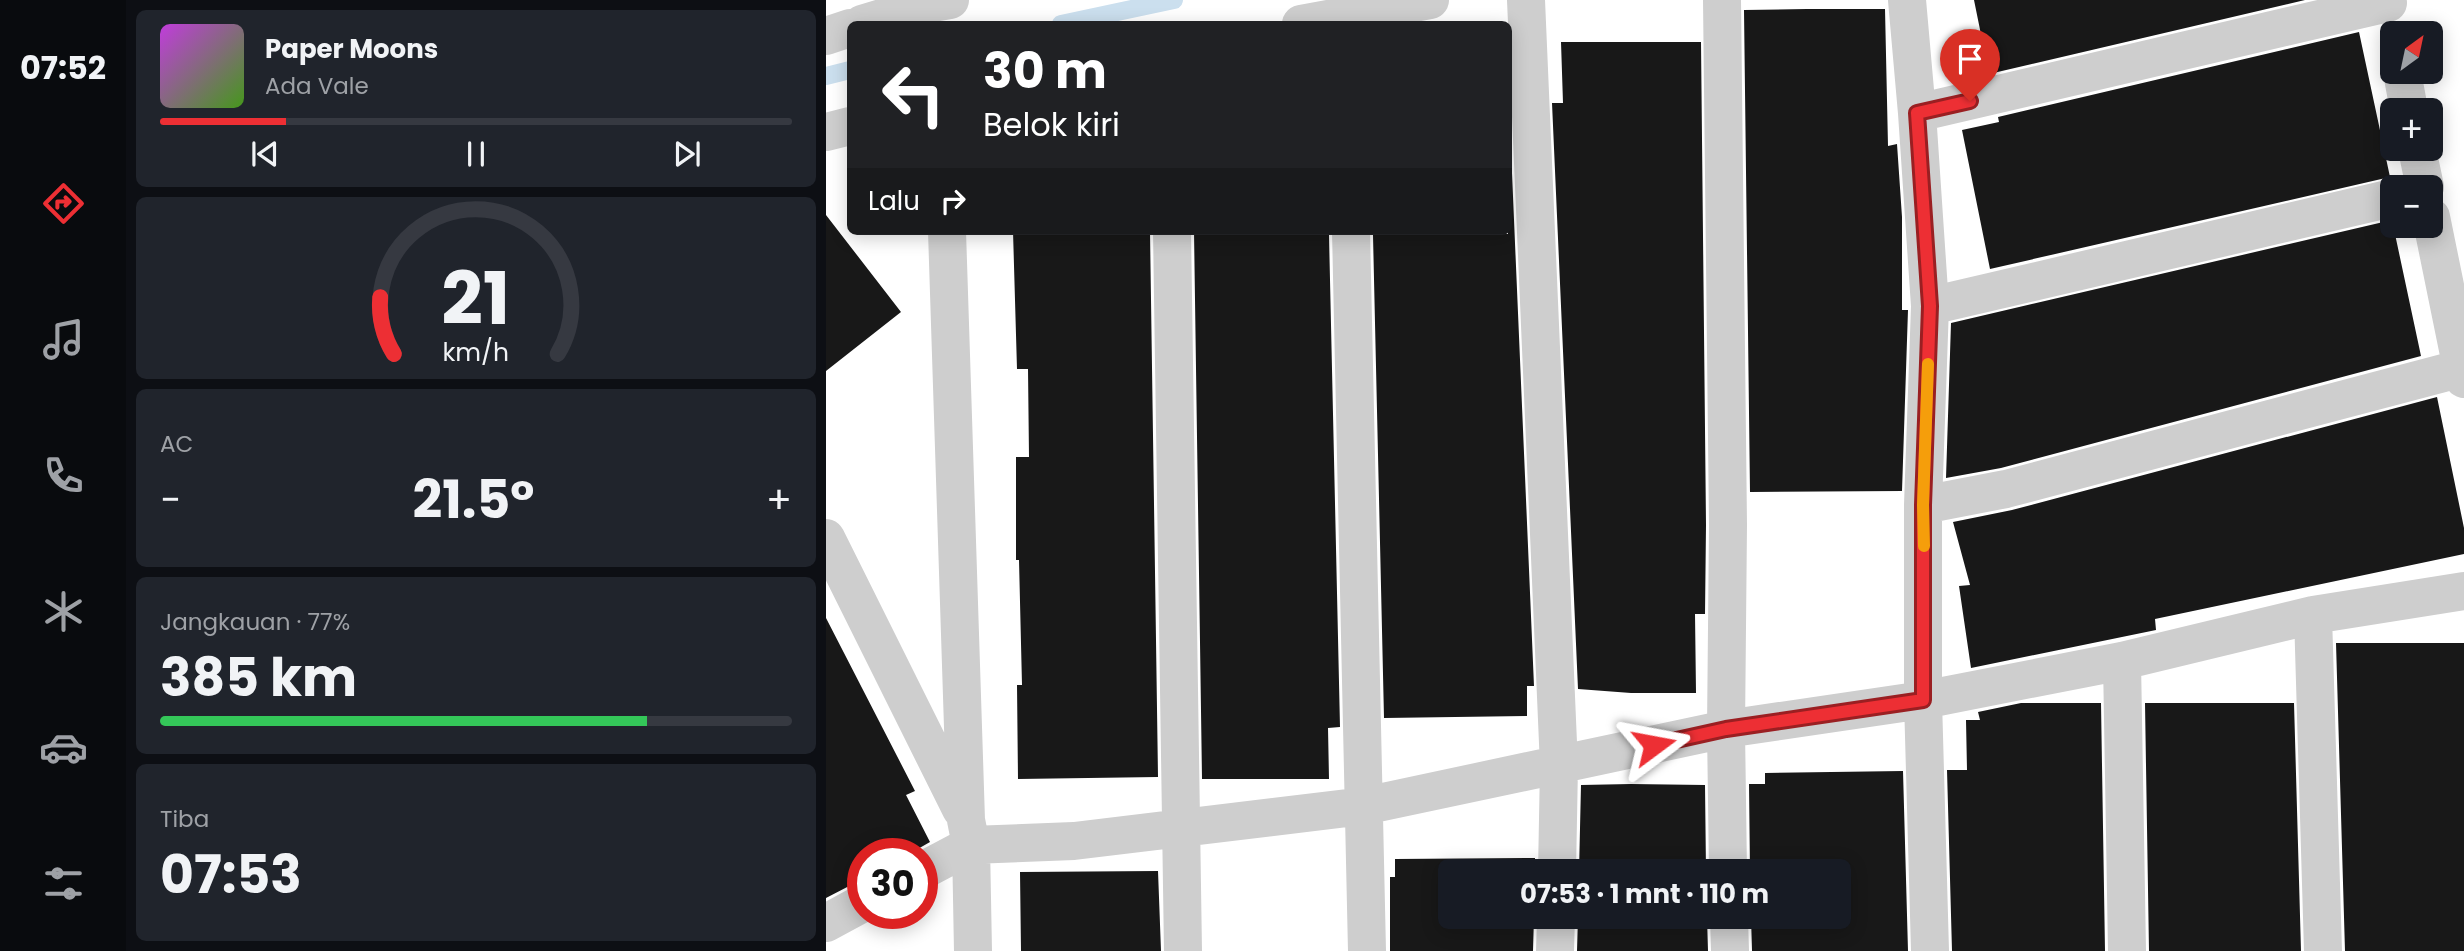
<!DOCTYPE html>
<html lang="id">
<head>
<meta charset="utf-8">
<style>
	:root { --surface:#171b24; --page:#20242c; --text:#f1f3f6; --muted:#9ea1a6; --line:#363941; --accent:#ed2f34 }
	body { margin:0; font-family:Poppins,sans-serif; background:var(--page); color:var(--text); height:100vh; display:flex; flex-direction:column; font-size:26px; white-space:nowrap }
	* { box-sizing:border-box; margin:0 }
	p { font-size:23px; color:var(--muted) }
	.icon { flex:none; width:38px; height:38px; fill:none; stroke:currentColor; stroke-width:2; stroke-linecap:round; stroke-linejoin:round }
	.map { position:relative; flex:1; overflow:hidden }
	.sheet { display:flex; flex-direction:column; gap:10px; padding:10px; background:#0d0f14; width:700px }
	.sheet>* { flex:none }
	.banner { position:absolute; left:21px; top:21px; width:665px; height:214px; border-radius:10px; box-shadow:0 4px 18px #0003; background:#202124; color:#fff; overflow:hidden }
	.needle { width:46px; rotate:33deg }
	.buttons { position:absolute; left:1554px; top:21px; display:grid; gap:14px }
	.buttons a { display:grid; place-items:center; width:63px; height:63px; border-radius:10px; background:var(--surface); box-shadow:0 4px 18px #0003; font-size:35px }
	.speed { position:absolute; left:21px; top:838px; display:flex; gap:14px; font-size:35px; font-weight:700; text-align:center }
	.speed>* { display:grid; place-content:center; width:91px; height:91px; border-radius:50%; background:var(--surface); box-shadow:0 4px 18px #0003; line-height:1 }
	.speed .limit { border:10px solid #d22; background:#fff; color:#111 }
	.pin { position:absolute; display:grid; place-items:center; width:60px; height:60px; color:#fff; margin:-72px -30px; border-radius:50% 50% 50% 0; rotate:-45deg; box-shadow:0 0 7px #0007 }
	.pin .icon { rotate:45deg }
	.me { position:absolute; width:77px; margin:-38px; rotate:77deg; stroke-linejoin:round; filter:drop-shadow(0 0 5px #0008) }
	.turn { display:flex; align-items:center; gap:24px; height:147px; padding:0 21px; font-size:32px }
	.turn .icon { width:91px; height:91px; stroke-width:2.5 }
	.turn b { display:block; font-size:49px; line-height:60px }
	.then { display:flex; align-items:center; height:66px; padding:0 21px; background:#0003; gap:14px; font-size:26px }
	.big { font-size:52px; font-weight:700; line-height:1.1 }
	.sheet .card { flex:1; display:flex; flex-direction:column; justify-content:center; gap:10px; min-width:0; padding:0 24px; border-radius:10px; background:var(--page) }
	.sheet .dial { align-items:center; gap:0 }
	.dial svg { height:182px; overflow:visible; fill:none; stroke:var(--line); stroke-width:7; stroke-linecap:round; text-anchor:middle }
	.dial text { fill:var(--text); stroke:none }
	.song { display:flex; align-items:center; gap:21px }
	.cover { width:84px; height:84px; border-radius:10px; background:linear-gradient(135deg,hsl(290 70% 55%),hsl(100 70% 35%)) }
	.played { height:7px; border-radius:4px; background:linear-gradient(90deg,var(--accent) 20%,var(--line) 20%) }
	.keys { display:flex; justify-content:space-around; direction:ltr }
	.heat { display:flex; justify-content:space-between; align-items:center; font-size:38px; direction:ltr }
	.charge { height:10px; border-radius:5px; background:linear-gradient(90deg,#34c759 77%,var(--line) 0) }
	.trip { position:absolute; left:612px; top:859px; width:413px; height:70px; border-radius:10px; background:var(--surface); box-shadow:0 4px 18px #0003; font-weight:700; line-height:70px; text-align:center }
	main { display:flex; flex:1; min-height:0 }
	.tab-bar { display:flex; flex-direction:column; width:126px; justify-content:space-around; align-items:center; background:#090b0e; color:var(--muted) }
	.tab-bar .icon { width:49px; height:49px }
	.tab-bar .active { color:var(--accent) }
	.tab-bar b { font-size:32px; color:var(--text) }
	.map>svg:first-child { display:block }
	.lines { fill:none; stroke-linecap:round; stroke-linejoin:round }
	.stream { stroke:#cbdfee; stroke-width:18 }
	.building { fill:#181818 }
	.minor { stroke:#cecece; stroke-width:38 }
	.route-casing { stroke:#9a1f22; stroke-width:18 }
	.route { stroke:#ed2f34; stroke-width:12 }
	.slow { stroke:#f59e0b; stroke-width:12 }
</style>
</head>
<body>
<main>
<nav class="tab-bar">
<b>07:52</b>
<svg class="icon active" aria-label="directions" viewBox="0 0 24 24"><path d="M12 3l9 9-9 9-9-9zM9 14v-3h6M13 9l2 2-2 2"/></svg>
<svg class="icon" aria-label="music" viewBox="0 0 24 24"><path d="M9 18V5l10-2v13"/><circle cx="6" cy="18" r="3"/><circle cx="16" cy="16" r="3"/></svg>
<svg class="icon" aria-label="phone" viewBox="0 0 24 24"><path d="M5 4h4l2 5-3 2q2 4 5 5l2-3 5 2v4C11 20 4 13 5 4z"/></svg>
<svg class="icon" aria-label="climate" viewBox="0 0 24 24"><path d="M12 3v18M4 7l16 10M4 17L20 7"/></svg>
<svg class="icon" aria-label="car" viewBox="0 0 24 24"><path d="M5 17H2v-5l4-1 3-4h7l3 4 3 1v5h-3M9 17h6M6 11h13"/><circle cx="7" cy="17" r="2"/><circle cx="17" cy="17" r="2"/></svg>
<svg class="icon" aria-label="filters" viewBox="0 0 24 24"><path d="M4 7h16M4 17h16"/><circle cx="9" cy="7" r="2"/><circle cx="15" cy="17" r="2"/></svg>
</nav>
<section class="sheet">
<div class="card">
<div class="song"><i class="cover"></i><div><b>Paper Moons</b><p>Ada Vale</p></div></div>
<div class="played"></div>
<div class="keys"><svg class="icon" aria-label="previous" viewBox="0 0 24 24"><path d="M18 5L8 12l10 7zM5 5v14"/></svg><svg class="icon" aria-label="pause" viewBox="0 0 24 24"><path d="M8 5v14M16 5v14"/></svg><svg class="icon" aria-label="next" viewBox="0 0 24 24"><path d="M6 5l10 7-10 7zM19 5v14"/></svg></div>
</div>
<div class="card dial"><svg viewBox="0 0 100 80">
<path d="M14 69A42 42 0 1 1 86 69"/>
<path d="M14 69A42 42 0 0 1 8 44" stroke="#ed2f34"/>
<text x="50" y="56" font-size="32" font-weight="700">21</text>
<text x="50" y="72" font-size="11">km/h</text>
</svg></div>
<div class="card"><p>AC</p>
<div class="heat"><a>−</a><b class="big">21.5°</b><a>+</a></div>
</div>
<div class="card"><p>Jangkauan · 77%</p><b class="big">385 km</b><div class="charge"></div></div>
<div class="card"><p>Tiba</p><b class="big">07:53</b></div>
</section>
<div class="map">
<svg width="1638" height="951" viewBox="0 0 1638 951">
	<rect width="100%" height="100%" fill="#fff"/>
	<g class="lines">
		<!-- stream -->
		<path class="stream" d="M235,24L348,0
			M0,76L24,70"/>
	</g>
	<!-- building -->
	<path class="building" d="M1148,0H1479L1163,74Z
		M981,9H1059L1062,146L1071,144L1076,217V310H1082L1076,491L924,492L918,10Z
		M1533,32L1564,177L1164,269L1136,130L1173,122L1172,117Z
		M735,42H875L880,525L879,614H869L870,693H805L752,689L726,103H737Z
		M683,103L708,686H701V716L558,718L547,235L682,234Z
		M0,215L75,312L0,371Z
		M1566,220L1595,356L1175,468L1120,478L1125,323Z
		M187,231H324L332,777L192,779L191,685H196L193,560H190V457H203L202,369H191Z
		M368,231H499L500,235H503L514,727L502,728L503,779H376Z
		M1611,397L1638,528V554L1329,619L1330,630L1145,668L1133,586L1144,585L1127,522L1186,510Z
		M0,618L89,791L80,795L104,842L83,854H37V881L27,884L0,898Z
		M1510,643H1638V951H1519Z
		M1195,703H1275L1279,951H1126L1121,770H1141L1140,720H1154L1152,712Z
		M1319,703H1468L1475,951H1323Z
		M1077,771L1082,951H926L925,917H1013V872H924L923,784H939V773Z
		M805,784L879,785L880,872H753L755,785Z
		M709,858V872H625V917H708L707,951H564V877H569V859Z
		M332,871L335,951H195L194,872Z
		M752,917H881L882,951H751Z"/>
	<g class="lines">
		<!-- minor -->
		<path class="minor" d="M700,0L733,766L731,872
			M896,0L902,525L900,729L902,872
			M1081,0L1091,113L1104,306L1097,505V700L1104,951
			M36,24L101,4L124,0
			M475,24L604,0
			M0,36L24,28
			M1576,72L1583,110
			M1091,113L1562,3
			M0,132L24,126
			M1591,149L1599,187
			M1605,217L1638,379
			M121,231L140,820L145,845L147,951
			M346,231L357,951
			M525,231L541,951
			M1104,306L1566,198
			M1097,505L1180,489L1636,368
			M0,538L135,809
			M1487,615L1497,951
			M1296,661L1301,951
			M96,871L145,845L248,841L538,806L900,729L1097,700L1296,661L1487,615L1638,591
			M903,917L904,951
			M0,923L37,903
			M729,951L730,917"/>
	</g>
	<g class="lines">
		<!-- route casing -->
		<g class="route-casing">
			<path id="route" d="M828,745L900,729L1097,700V505L1104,306L1091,113L1144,101"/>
		</g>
		<!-- route -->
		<use href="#route" class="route"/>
		<!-- slow -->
		<path class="slow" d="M1098,546L1097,505L1102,364"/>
	</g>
</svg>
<div class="buttons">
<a><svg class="needle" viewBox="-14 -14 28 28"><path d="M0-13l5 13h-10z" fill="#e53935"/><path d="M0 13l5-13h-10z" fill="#9ea1a6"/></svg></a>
<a>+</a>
<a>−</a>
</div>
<div class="speed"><div class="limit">30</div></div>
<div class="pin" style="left:1144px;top:101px;background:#d93025"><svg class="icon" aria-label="arrive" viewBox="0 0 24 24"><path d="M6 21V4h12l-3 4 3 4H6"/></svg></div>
<svg class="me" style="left:828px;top:745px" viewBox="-20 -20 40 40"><path d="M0-17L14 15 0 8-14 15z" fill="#ed2f34" stroke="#fff" stroke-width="4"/></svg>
<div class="trip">07:53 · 1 mnt · 110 m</div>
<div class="banner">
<div class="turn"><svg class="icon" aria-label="left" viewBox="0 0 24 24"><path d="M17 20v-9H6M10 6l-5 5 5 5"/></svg><div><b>30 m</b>Belok kiri</div></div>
<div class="then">Lalu<svg class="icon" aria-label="right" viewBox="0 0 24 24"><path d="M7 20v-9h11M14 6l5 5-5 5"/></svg></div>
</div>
</div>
</main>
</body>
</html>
